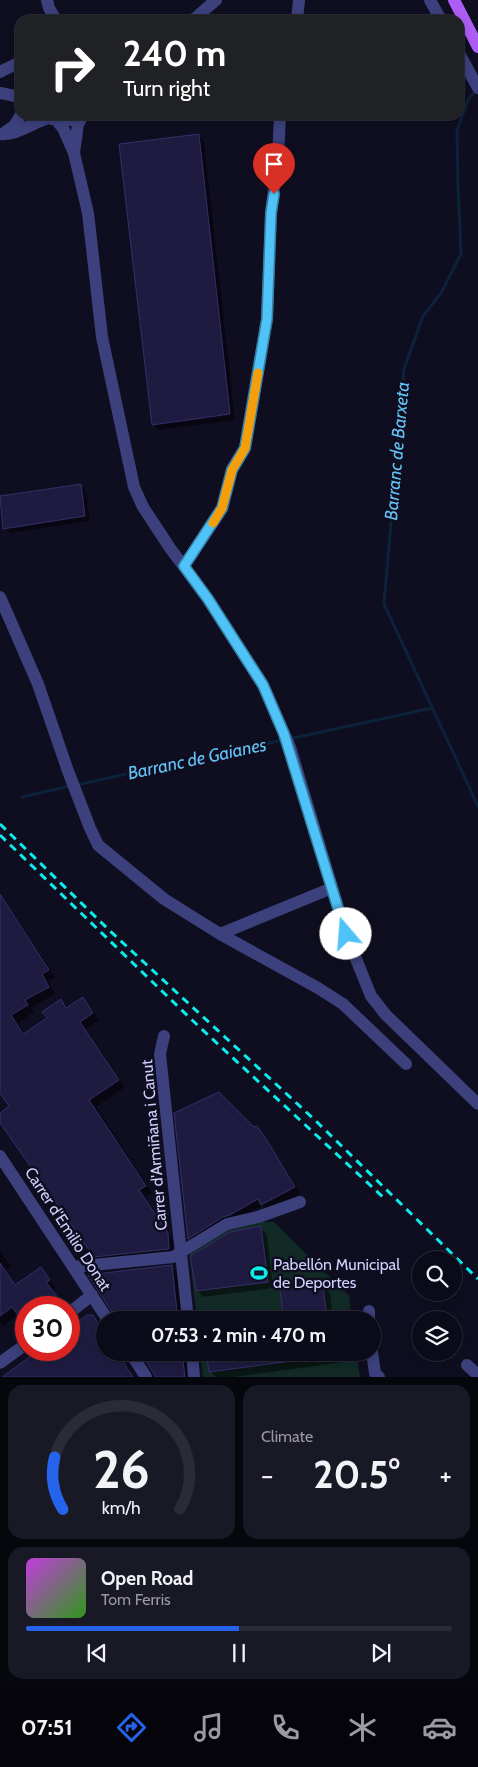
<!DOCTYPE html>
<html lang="en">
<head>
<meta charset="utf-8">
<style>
	:root { --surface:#0b0a18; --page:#191825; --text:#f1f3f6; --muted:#9a9aa2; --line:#2b2b37; --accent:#2563eb }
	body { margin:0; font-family:Cabin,sans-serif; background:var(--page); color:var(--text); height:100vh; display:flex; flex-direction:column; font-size:19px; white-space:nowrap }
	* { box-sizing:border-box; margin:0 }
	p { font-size:16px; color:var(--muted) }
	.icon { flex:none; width:28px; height:28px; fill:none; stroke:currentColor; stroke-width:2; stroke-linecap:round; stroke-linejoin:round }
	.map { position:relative; height:1377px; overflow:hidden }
	.sheet { display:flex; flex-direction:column; gap:8px; padding:8px; background:#06060d; flex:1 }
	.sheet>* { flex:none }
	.banner { position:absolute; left:15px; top:15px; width:449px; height:105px; border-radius:15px; box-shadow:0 2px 8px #0003,0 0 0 1px var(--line); background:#202124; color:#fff; overflow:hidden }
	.buttons { position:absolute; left:412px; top:1251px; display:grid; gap:10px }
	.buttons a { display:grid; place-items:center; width:50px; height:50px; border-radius:50%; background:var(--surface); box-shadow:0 2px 8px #0003,0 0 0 1px var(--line); font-size:25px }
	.speed { position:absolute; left:15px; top:1296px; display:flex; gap:10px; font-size:25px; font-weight:700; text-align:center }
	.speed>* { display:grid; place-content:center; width:65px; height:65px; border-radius:50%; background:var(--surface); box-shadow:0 2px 8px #0003,0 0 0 1px var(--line); line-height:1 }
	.speed .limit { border:8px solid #d22; background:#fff; color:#111 }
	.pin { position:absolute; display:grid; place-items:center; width:42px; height:42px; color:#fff; margin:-51px -21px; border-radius:50% 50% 50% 0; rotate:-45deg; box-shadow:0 0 5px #0007 }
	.pin .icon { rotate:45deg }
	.me { position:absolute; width:55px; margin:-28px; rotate:342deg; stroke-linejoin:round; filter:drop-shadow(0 0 4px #0008) }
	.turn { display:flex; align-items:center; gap:18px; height:105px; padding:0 25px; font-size:22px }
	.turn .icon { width:65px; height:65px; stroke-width:2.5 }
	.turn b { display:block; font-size:35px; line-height:42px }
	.big { font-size:38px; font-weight:700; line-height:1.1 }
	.sheet .tile { flex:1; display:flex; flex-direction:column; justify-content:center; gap:8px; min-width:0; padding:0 18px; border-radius:15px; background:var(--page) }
	.sheet .dial { align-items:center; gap:0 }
	.dial svg { height:130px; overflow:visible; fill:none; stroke:var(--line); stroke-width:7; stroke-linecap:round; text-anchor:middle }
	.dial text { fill:var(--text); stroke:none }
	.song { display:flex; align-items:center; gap:15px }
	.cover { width:60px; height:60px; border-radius:8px; background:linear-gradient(135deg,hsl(290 70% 55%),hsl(110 70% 35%)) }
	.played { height:5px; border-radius:2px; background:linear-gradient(90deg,var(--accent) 50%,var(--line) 50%) }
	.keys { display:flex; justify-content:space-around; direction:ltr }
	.heat { display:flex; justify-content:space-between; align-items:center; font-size:28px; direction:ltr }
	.sheet .tiles { flex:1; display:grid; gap:8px; grid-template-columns:1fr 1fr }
	.tile:last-child { grid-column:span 2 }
	.trip { position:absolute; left:96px; top:1311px; width:285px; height:50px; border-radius:25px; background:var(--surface); box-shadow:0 2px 8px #0003,0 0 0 1px var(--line); font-weight:700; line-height:50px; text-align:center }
	.dock { display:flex; height:80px; justify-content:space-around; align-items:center; background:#04040a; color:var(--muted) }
	.dock .icon { width:35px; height:35px }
	.dock .current { color:var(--accent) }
	.dock b { font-size:22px; color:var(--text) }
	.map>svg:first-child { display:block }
	.green { fill:#112a26 }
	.shadow { fill:#0007 }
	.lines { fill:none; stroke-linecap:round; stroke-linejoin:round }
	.stream { stroke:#0c223b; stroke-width:3 }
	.building { fill:#1f1b40; stroke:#342f6a }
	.minor { stroke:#3c407c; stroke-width:12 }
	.major { stroke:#ad5df6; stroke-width:12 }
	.rail { stroke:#0debea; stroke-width:3; stroke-dasharray:8 6; stroke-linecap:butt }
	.route-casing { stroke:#337fa1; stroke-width:12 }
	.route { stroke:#4fc3f7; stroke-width:9 }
	.slow { stroke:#f59e0b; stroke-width:9 }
	.labels { text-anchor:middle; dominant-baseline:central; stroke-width:5; stroke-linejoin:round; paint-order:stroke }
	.street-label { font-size:16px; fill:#d0d0fc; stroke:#0f0e20 }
	.poi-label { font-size:16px; fill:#d0d0fc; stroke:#0f0e20; text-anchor:start }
	.water-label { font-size:18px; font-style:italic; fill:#64c2f6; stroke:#0f0e20 }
</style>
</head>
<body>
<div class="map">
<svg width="478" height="1377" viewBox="0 0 478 1377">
	<rect width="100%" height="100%" fill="#0f0e20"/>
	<!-- green -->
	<path class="green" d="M260,1222H274L349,1296L352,1320H197L189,1251L228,1227Z
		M200,1353H356L360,1377H203Z"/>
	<!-- shadow -->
	<path class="shadow" d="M199,136L204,141L235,420L159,430L153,424Z
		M81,486L86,491L90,521L9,533L4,528L0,498Z
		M0,896L6,902L55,977L48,981L55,994L31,1008L34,1012L18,1023L25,1034L48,1018L61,1001L69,1008L83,999L90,1006L99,1021L86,1029L125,1087L96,1107L152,1193L145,1197L175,1242L176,1256L103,1263L95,1256L0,1121V1114L11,1107L0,1090Z
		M256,1128L276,1153L300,1194L268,1211L263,1205L195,1244L189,1238L254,1129Z
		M260,1228L267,1234L273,1288L203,1297L197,1290Z
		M0,1252L11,1266L6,1270L16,1286L41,1268L56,1287L52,1290L64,1306L62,1308H26V1324L18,1314L3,1326L0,1323Z
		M171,1267L177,1272L182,1320H119Z
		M323,1286L330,1293L333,1320H280L285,1319Z
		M88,1316L92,1317L105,1332V1352H118L134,1377H4L41,1350H69V1330Z
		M141,1352H186L189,1377H157Z
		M208,1352H337L338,1363L233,1377H216L211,1372Z"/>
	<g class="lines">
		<!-- stream -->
		<path class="stream" d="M474,93L469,98L457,130L458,187L461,254L441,293L423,316L404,369L384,604L478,806
			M289,739L432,708
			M76,785L283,740
			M22,797L70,786"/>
	</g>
	<!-- building -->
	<path class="building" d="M199,134L230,414L152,425L119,144Z
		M81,484L85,516L3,529L0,496Z
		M0,894L49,970L42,974L49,987L25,1000L28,1005L11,1015L23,1034L47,1018L42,1012L61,999L66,1008L83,997L93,1013L80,1022L119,1080L89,1100L146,1186L139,1190L168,1233L169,1249L94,1257L0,1123V1113L9,1106L0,1093Z
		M219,1092L254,1127L257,1126L270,1145L295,1187L261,1205L258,1199L230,1215L223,1217L188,1239L174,1113Z
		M261,1226L268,1282L196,1291L190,1256L230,1232Z
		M0,1263L15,1285L41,1267L50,1280L46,1282L59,1299L47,1308H26V1327L12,1307L0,1316Z
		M172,1265L178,1320H117L88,1275Z
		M323,1285L327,1320H284L280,1290Z
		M87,1315H93L105,1334V1352H117L133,1377H2L39,1350H69V1328Z
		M140,1352H182L185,1377H156Z
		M206,1352H314V1358L209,1372Z"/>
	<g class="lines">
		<!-- minor -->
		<path class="minor" d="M47,0L49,8L56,20
			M430,0L441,20
			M193,20L216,0
			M297,20L299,0
			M459,53L478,88
			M0,72L20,62
			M0,93L20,97
			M52,119L70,120L83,115
			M55,119L63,128L74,153L88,213L102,337L134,487L143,507L170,548L208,599L263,685L290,747L346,934L371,996L386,1015L478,1104
			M4,133L14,126L21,115
			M0,134C17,136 33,122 49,118
			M74,153L78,124L83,115
			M184,566L222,509L232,469L245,448L267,319L271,213L278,157L280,115
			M0,597L38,684L68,771L90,828L98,845L164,899L220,934L318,988L343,1004L406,1064
			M220,934L332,888
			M164,1036L160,1054L188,1320
			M0,1156L108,1320
			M73,1267L173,1257L227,1224L258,1217L300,1202
			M69,1313L92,1295
			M369,1320V1311
			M130,1352L146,1377
			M192,1352L194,1377
			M372,1352L375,1373L379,1377
			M0,1363L26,1344
			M467,1365L478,1375"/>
		<!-- major -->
		<path class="major" d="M454,0L478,47"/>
		<!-- rail -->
		<path class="rail" d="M0,824L109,930L317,1122L478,1279
			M0,835L192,1020L383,1197"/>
	</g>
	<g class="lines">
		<!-- route casing -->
		<g class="route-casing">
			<path id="route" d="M274,194L271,213L267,319L245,448L232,470L222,508L184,566L208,599L263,685L284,734L346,934"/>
		</g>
		<!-- route -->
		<use href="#route" class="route"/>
		<!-- slow -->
		<path class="slow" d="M213,523L222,508L232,470L245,448L258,373"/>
	</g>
	<!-- icons -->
	<defs>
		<g id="stadium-bare" transform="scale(1.35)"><path d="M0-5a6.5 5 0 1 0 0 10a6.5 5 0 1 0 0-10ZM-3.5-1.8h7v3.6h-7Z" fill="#0debea" stroke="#0f0e20" stroke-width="2.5" paint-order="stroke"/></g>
	</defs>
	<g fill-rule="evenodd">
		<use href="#stadium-bare" x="259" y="1273"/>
	</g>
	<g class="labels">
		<!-- street labels -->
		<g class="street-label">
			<text transform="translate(154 1145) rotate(-95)">Carrer d'Armiñana i Canut</text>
			<text transform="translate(68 1229) rotate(57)">Carrer d'Emilio Donat</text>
		</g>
		<!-- poi labels -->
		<g class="poi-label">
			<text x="273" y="1264">Pabellón Municipal<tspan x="273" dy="18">de Deportes</tspan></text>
		</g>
		<!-- water labels -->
		<g class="water-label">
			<text transform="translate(397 451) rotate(-85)">Barranc de Barxeta</text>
			<text transform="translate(197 759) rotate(-12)">Barranc de Gaianes</text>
		</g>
	</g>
</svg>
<div class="buttons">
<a><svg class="icon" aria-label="search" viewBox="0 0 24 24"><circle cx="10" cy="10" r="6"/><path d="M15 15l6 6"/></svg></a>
<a><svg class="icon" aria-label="layers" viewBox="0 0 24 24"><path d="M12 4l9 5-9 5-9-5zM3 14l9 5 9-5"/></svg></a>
</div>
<div class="speed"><div class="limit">30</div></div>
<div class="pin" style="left:274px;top:194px;background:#d93025"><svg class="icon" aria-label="arrive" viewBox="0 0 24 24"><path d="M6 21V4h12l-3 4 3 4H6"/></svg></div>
<svg class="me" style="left:346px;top:934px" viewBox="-20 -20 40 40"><circle r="19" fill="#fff"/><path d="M0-13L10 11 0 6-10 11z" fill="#4fc3f7"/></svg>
<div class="trip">07:53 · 2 min · 470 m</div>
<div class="banner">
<div class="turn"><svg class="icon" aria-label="right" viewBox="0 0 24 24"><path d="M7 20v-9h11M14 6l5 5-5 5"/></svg><div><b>240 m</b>Turn right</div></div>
</div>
</div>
<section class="sheet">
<div class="tiles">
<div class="tile dial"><svg viewBox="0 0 100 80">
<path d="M14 69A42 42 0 1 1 86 69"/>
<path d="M14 69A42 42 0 0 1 9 37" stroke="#2563eb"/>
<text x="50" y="56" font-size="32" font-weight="700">26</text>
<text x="50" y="72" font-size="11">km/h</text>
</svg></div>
<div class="tile"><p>Climate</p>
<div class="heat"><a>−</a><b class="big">20.5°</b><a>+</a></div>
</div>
<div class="tile">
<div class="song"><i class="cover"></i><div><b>Open Road</b><p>Tom Ferris</p></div></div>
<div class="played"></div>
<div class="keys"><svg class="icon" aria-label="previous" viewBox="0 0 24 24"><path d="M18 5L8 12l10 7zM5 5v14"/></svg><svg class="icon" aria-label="pause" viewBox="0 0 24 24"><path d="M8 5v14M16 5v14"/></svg><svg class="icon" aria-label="next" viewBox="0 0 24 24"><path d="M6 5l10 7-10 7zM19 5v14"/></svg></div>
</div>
</div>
</section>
<nav class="dock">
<b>07:51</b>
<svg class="icon current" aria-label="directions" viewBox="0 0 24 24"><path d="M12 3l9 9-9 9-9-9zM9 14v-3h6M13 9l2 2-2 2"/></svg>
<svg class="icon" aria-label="music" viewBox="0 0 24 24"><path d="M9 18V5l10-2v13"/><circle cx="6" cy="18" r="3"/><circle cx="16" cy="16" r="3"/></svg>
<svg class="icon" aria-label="phone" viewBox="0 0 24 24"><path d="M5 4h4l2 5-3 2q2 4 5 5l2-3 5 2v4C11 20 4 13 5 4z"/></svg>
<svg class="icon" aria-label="climate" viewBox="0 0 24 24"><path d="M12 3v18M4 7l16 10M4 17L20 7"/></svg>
<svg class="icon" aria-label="car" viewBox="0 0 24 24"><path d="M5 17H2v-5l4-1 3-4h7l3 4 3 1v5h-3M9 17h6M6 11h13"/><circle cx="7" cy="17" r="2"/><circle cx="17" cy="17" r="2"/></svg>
</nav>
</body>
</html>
